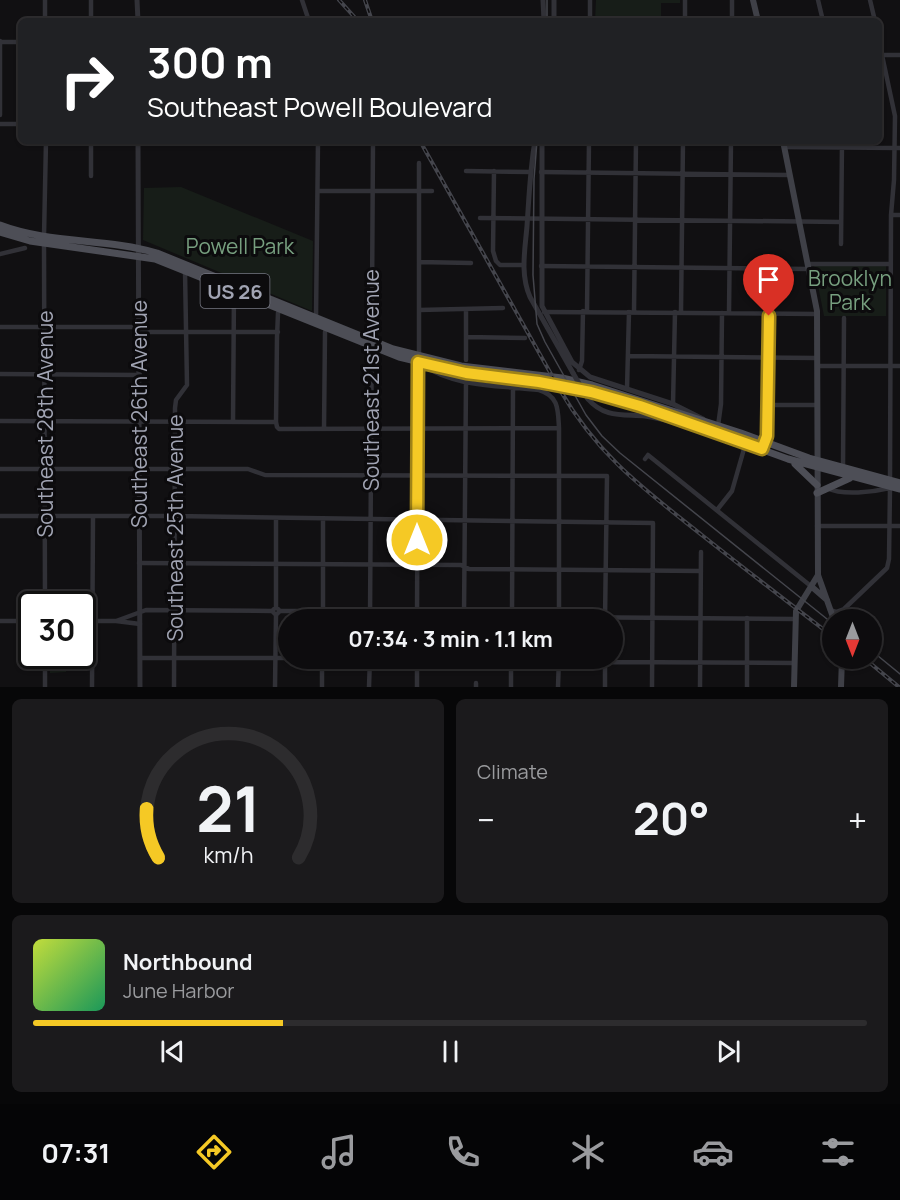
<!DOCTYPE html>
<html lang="en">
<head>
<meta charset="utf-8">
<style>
	:root { --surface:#0d0c0e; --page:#1b1a1c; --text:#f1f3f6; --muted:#9a9b9e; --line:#2d2c2e; --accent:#f5c925 }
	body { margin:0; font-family:Manrope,sans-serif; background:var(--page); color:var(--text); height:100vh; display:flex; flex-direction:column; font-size:22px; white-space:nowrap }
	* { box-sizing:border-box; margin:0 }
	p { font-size:20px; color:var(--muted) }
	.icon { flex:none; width:33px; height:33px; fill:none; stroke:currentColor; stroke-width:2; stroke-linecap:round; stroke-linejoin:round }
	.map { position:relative; height:687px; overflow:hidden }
	.panel { display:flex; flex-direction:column; gap:12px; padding:12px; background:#070708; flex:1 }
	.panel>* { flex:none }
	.guide { position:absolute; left:18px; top:18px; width:864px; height:126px; border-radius:9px; box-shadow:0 2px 4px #0004,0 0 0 2px var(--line); background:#202124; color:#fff; overflow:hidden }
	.needle { width:39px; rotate:180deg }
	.fabs { position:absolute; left:822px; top:609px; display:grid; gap:12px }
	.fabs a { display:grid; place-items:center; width:60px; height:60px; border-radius:50%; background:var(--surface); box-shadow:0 2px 4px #0004,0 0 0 2px var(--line); font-size:30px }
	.speed { position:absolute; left:18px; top:591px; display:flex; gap:12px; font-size:30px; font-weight:700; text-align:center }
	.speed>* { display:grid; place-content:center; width:78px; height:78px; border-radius:50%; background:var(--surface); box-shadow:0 2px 4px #0004,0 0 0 2px var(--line); line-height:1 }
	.speed .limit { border:3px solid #111; border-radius:9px; background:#fff; color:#111 }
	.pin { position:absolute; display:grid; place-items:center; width:51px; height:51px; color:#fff; margin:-62px -26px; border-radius:50% 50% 50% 0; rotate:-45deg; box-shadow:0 0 6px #0007 }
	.pin .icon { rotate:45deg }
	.me { position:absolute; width:66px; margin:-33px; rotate:0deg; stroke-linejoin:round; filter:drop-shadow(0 0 4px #0008) }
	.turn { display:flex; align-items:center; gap:21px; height:126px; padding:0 30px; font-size:27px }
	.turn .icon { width:78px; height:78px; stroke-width:2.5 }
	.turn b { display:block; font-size:42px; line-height:51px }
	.big { font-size:45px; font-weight:700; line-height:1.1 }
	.panel .widget { flex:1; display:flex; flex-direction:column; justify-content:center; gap:9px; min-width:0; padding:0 21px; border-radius:9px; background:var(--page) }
	.panel .dial { align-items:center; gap:0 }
	.dial svg { height:156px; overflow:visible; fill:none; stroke:var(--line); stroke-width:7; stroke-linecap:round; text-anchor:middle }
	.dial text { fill:var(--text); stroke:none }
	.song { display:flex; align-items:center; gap:18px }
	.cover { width:72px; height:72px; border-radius:9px; background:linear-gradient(135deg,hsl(70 70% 55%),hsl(150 70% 35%)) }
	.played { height:6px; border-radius:3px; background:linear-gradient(90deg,var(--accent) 30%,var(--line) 30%) }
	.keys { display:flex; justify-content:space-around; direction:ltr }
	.heat { display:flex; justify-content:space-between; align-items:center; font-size:33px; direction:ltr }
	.panel .tiles { flex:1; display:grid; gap:12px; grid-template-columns:1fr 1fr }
	.widget:last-child { grid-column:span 2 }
	.trip { position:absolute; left:278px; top:609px; width:345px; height:60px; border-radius:30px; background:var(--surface); box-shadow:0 2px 4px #0004,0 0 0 2px var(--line); font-weight:700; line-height:60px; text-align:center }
	.tabs { display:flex; height:96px; justify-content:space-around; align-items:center; background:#050506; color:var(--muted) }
	.tabs .icon { width:42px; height:42px }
	.tabs .current { color:var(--accent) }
	.tabs b { font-size:27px; color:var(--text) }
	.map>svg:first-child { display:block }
	.green { fill:#171d18 }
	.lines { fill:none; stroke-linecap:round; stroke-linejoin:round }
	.minor { stroke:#313137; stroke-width:4.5 }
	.tertiary { stroke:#313137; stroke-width:5 }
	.secondary { stroke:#3f4047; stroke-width:6 }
	.primary { stroke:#4d4e56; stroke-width:7 }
	.tram { stroke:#44454c; stroke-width:1.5 }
	.rail-casing { stroke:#44454c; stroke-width:4 }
	.rail { stroke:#0c0b0d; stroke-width:1.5; stroke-dasharray:4.5; stroke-linecap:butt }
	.tertiary-bridge { stroke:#313137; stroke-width:5 }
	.route-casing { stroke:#9f8318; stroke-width:15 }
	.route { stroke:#f5c925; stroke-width:10 }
	.labels { text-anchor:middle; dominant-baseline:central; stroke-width:6; stroke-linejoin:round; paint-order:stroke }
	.shield { fill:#0c0b0d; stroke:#747681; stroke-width:1.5 }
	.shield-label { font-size:20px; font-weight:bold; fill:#a1a4b3 }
	.park-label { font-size:21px; fill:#779f7f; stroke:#0c0b0d }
	.street-label { font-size:21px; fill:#a1a4b3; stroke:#0c0b0d }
</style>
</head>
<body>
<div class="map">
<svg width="900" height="687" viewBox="0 0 900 687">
	<rect width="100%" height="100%" fill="#111012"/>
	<!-- green -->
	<path class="green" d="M596,0H680V3H661V21H595Z
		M181,187L313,241L312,311L143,240L144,188Z
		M814,265L886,266V316H824Z
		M83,645H87V663L67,662L66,672L50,673V656H82Z"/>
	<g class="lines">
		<!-- minor -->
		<path class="minor" d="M45,0V21
			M91,0V21
			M302,0L309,21
			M818,0L823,21
			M870,0L875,21
			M590,21V0
			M685,21V0
			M732,21V0
			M0,41V115
			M879,41L895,116L894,180L891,215L890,481
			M0,42H21
			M882,55H900
			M0,124H21
			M91,141V176
			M784,147L900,148
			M466,171L530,172
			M494,171L493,251L496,261L500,265H524
			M541,172L790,175
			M318,191H432
			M891,215H900
			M480,218L841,222
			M44,236L46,141
			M44,243L45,604
			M841,244L842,141
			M0,254L25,248
			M419,262L471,263
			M808,264H890
			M541,266L809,269
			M419,310L503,308
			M587,311L589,141
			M544,312L817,314
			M634,312L636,141
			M681,312L683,141
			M729,313L731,141
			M316,319L318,141
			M0,327H139
			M139,332H278
			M466,337L525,338
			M419,356V163
			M628,356L817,358
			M466,360V310
			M421,364C455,388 499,385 539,390C559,396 558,410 559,428V608L557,620
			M817,366H900
			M579,370L582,361L583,311
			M0,374L140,375
			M627,389L629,312
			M673,404L675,312
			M768,405H817
			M0,421L276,422
			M233,422L234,290
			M276,422L277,427L279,429L559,428
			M276,422L277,337L278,313L281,308
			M718,426L721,404L722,313
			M324,429L325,332L327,327
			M765,442L767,436L769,313
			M645,459L648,455L812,587
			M843,468L844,318
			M0,469H248L265,475L607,476L605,620
			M827,488C843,496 873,492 890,488L889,559L887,568L844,609L836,612L830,610
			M717,510L732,491L748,435
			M0,516H175L653,523L652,687
			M817,526H900
			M139,563L461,565L469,569L701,571
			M276,607V519
			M272,611L276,607L280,611H417L464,616L557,617
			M464,616L466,382
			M512,617L513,388
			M561,617L795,619
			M323,620V519
			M370,620L373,141
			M417,620L418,362
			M0,621H32
			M82,621H116L140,624
			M116,621L146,610L272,611L276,615L280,611
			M140,658H288
			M352,658L416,659
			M417,658V687
			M605,662L794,663
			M476,683V687
			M45,687V656
			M92,687L93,516
			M174,687L175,408L176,400L187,385L185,271
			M275,687L276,615
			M322,687V658
			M369,687L370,658
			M511,687V658
			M558,687L559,658
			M605,687V658
			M700,687L701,552
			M747,687V618"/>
		<!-- tertiary -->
		<path class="tertiary" d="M137,0L138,21
			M543,0L544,21
			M554,21V0
			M138,141L140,687
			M535,141C530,169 529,198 527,226C525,250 520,274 530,297L573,373
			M542,141V306L572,362L590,377L673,404L703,419
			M588,399C604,418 623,414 645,416C658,418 670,421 682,424"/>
		<!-- secondary -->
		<path class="secondary" d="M753,0L758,21
			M783,141L817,311L818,575L834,620
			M812,587L827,600
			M794,687L796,611L818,575
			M841,687L842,658"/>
		<!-- primary -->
		<path class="primary" d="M0,225C50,244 106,238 157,253L393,349L461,366L562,378L592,385L741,433L809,458L900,483
			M0,232L30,241L155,259L399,357L466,373L539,382L590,392L663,414L788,459L900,489
			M795,464L817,485
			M817,493L850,478"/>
		<!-- tram -->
		<path class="tram" d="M547,21V0
			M537,141L534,179L533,275L537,324L545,342L586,415L602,436L620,453L832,623
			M872,651L900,674"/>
		<!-- rail casing -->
		<g class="rail-casing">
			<path id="rail" d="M339,0L358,21
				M365,0L372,21
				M420,141L560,390C599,457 644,489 703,536C746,570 789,603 832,636
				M864,658L899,687"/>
		</g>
		<!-- rail -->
		<use href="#rail" class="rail"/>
		<!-- tertiary-bridge -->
		<path class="tertiary-bridge" d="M573,373L588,399"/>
	</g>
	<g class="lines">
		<!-- route casing -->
		<g class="route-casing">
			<path id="route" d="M417,540L418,362L466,373L539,382L591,392L640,406L762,449L767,436L769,316"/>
		</g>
		<!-- route -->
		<use href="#route" class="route"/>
	</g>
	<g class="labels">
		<!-- shield labels -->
		<rect class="shield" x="200.5" y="274" width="69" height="34" rx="4.5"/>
		<g class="shield-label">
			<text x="235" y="291">US 26</text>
		</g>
		<!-- park labels -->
		<g class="park-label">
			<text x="240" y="246">Powell Park</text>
			<text x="850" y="278">Brooklyn<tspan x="850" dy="24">Park</tspan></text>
		</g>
		<!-- street labels -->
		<g class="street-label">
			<text transform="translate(371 380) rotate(-90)">Southeast 21st Avenue</text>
			<text transform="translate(139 414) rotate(-90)">Southeast 26th Avenue</text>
			<text transform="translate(45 424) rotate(-90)">Southeast 28th Avenue</text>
			<text transform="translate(175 528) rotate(-90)">Southeast 25th Avenue</text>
		</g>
	</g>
</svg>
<div class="fabs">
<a><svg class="needle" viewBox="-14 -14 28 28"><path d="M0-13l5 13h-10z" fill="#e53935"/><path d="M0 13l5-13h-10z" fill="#9a9b9e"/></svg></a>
</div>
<div class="speed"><div class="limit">30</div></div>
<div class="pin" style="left:769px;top:316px;background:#d93025"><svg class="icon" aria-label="arrive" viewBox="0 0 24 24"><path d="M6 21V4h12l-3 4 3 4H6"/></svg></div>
<svg class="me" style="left:417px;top:540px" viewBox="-20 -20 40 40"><circle r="17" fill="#f5c925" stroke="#fff" stroke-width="3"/><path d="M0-11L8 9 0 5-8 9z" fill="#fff"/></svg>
<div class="trip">07:34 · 3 min · 1.1 km</div>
<div class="guide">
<div class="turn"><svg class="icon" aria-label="right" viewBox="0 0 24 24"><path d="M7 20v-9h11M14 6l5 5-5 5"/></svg><div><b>300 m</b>Southeast Powell Boulevard</div></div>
</div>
</div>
<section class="panel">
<div class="tiles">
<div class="widget dial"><svg viewBox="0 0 100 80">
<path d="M14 69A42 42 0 1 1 86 69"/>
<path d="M14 69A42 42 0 0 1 8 44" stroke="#f5c925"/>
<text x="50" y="56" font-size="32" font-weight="700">21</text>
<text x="50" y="72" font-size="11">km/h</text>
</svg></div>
<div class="widget"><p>Climate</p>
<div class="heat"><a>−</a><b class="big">20°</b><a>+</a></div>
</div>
<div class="widget">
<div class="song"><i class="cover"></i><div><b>Northbound</b><p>June Harbor</p></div></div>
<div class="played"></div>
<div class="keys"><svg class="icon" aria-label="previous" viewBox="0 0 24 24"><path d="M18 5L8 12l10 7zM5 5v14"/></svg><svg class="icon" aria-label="pause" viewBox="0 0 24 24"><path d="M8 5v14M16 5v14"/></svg><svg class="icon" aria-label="next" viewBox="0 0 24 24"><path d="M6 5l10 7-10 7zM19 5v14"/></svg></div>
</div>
</div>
</section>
<nav class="tabs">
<b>07:31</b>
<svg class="icon current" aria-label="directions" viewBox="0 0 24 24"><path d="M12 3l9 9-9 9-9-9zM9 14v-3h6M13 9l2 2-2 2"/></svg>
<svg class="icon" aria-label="music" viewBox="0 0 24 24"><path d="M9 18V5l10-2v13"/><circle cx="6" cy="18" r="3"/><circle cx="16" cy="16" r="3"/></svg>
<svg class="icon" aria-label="phone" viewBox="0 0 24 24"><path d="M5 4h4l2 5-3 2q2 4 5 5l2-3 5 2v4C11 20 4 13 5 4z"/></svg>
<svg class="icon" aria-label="climate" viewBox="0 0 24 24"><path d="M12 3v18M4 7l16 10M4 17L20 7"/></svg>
<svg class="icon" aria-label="car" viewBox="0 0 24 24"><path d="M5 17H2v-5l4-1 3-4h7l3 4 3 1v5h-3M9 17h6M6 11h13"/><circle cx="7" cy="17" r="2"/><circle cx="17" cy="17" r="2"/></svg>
<svg class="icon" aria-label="filters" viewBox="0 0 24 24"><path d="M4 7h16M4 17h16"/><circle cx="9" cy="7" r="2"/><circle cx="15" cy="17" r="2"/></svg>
</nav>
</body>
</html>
